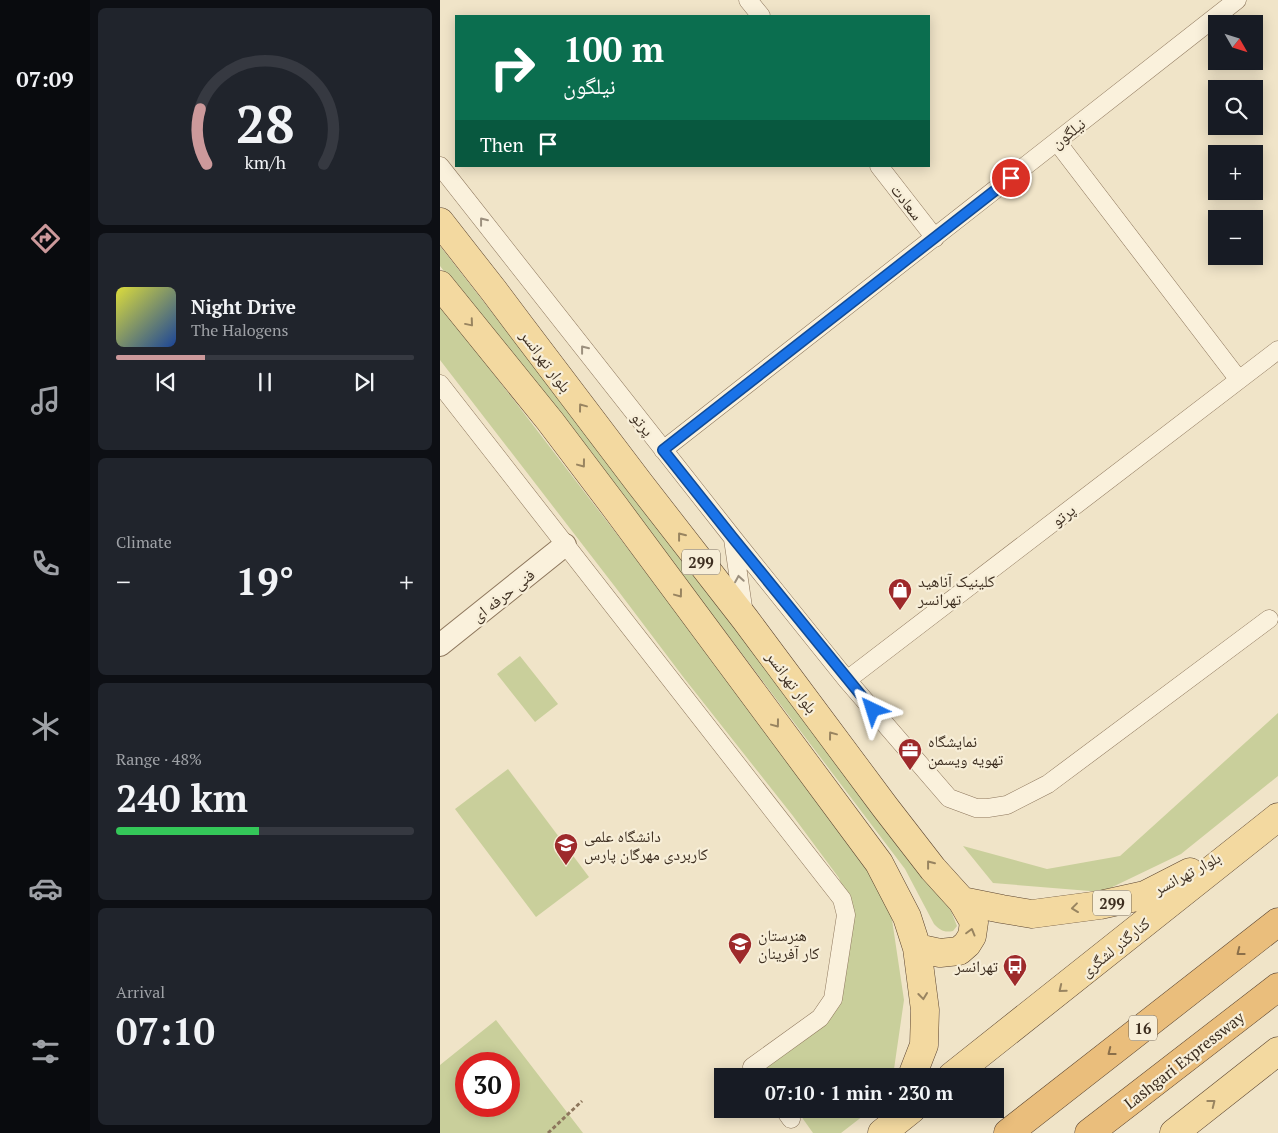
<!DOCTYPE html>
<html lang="en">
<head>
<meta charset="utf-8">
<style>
	:root { --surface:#171b24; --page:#20242c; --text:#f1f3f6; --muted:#9ea1a6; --line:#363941; --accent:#cc999b }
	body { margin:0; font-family:"PT Serif","Noto Naskh Arabic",serif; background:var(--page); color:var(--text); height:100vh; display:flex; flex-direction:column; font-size:19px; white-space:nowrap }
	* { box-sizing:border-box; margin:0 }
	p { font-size:16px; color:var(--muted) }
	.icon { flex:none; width:28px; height:28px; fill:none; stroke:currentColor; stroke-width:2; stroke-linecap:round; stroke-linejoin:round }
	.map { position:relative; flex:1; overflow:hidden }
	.panel { display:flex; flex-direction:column; gap:8px; padding:8px; background:#0d0f14; width:350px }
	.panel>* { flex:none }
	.banner { position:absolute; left:15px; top:15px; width:475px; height:152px; border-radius:0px; box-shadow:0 2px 12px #0003; background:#0b6e4f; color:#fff; overflow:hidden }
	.needle { width:32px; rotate:129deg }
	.tools { position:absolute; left:768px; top:15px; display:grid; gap:10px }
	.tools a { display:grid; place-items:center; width:55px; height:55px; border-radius:0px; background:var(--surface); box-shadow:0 2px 12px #0003; font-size:25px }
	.speed { position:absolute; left:15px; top:1052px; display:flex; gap:10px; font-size:25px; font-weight:700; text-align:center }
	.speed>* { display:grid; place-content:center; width:65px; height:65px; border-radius:50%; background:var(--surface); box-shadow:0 2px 12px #0003; line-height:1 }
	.speed .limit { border:8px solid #d22; background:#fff; color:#111 }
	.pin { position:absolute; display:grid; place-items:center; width:42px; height:42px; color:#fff; margin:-21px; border:2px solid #fff; border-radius:50%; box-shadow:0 1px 5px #0007 }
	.me { position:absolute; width:55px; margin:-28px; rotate:319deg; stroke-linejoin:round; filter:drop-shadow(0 0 4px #0008) }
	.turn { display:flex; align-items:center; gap:18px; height:105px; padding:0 25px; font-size:22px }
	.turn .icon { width:65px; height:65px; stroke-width:2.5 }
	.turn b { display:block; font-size:35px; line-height:42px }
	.then { display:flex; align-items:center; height:48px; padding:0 25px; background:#0003; gap:10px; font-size:19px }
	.big { font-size:38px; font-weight:700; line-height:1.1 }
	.panel .widget { flex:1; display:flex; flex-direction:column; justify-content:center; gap:8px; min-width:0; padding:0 18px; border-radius:8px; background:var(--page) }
	.panel .dial { align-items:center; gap:0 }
	.dial svg { height:130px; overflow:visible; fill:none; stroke:var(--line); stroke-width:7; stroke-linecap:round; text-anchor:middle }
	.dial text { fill:var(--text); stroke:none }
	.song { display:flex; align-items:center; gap:15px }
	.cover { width:60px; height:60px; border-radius:8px; background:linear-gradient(135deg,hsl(60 70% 55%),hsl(220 70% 35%)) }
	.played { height:5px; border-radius:2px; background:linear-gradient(90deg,var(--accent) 30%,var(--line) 30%) }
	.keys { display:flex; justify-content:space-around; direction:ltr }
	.heat { display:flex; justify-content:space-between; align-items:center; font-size:28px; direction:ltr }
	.charge { height:8px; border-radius:4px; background:linear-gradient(90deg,#34c759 48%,var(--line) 0) }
	.trip { position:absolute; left:274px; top:1068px; width:290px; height:50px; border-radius:0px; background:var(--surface); box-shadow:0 2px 12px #0003; font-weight:700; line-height:50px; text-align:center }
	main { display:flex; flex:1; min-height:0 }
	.tab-bar { display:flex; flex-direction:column; width:90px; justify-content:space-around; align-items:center; background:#090b0e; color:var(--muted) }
	.tab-bar .icon { width:35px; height:35px }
	.tab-bar .active { color:var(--accent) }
	.tab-bar b { font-size:22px; color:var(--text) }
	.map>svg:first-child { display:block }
	.green { fill:#c9cf9b; fill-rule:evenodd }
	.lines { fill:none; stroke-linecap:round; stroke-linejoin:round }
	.minor-casing { stroke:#8d765c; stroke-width:19 }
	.tertiary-casing { stroke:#8d765c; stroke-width:24 }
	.primary-casing { stroke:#5b4430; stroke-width:29 }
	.trunk-casing { stroke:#5b4430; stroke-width:29 }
	.path { stroke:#8d765c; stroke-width:3; stroke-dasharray:4 2.5; stroke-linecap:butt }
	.minor { stroke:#faf1dc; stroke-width:18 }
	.tertiary { stroke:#faf1dc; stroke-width:22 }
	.primary { stroke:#f3d9a0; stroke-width:28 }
	.trunk { stroke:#eabe7c; stroke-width:28 }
	.oneway { stroke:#9c907e }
	.oneway2 { stroke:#988460 }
	.oneway3 { stroke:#8b6f49 }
	.route-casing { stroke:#114b97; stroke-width:12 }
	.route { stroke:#1a73e8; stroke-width:9 }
	.labels { text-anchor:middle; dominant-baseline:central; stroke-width:4.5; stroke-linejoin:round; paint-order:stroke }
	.shield { fill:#f7eed8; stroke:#756857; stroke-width:1 }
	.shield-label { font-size:15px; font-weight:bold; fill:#3d2e20 }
	.street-label { font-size:16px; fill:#3d2e20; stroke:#f7eed8 }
	.poi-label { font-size:16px; fill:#3d2e20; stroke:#f7eed8; text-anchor:start }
</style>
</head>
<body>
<main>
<nav class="tab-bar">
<b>07:09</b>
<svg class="icon active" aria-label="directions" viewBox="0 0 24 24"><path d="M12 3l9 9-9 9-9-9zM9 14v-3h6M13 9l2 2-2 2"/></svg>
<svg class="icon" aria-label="music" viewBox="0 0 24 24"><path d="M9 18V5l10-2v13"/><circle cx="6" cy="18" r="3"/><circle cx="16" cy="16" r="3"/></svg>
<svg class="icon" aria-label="phone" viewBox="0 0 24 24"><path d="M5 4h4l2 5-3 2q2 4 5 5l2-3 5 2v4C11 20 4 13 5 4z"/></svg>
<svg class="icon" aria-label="climate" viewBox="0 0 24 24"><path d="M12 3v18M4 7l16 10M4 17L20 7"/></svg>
<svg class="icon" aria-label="car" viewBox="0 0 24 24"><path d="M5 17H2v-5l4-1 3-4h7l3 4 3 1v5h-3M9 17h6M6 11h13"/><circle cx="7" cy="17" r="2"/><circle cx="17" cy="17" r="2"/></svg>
<svg class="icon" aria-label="filters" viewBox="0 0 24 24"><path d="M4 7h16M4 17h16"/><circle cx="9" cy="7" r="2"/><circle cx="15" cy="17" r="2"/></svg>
</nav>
<section class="panel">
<div class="widget dial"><svg viewBox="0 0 100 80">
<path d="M14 69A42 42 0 1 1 86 69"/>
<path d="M14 69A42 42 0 0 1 10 35" stroke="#cc999b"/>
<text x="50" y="56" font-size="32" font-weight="700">28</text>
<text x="50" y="72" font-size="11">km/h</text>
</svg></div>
<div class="widget">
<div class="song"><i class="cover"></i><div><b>Night Drive</b><p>The Halogens</p></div></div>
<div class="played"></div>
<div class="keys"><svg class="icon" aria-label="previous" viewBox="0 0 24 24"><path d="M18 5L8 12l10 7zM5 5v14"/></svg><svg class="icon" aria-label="pause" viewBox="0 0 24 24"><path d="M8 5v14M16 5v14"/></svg><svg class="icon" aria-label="next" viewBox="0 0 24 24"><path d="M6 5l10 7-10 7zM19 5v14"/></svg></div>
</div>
<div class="widget"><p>Climate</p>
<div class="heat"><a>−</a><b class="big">19°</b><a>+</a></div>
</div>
<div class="widget"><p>Range · 48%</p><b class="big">240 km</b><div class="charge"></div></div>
<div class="widget"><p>Arrival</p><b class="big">07:10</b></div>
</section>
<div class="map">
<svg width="838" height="1133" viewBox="0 0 838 1133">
	<rect width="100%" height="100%" fill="#f0e4c8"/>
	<!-- green -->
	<path class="green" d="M0,246L83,352L111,389L217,523L475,861L511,911L517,926L513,931C504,933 500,930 494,924L465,869L284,630L0,266Z
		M0,304L447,886L464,1000L453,1076H333L324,1064L385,1019L413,919L399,878L353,816L244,678L176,588L0,360Z
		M80,656L118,704L95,722L57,674Z
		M838,713V776L741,854L662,892L553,883L523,846L607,869L680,856Z
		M68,769L149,877L96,917L15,809Z
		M56,1020L143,1133H0V1065ZM26,1064H69V1106H26Z
		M356,1109H432L401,1133H373Z"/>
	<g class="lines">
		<!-- minor casing -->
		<g class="minor-casing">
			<path id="minor" d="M308,0L321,16
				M617,142L799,380
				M0,166L293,538L407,680L509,798L536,808H548L567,805L608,784L829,619
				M439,166L495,238
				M0,384L402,899L406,915L393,999L380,1018L312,1067L319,1076
				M223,450L797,0
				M293,539L304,614
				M407,680L838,350
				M344,1109L351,1119"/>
		</g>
		<!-- tertiary casing -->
		<g class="tertiary-casing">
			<path id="tertiary" d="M0,645L125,545"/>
		</g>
		<!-- primary casing -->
		<g class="primary-casing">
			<path id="primary" d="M0,222L54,291L81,327L200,484L305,619L445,807L493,869L522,901L534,922L532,936L527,944L519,951L500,953L477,948
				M0,285L110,421L175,507L439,863L467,917L477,948L485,1010L484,1045L472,1076
				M522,901L562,909L592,914L660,905L705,895L750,872
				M512,1076L838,817
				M442,1133L472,1109
				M734,1133L838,1051"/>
		</g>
		<!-- trunk casing -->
		<g class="trunk-casing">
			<path id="trunk" d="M568,1133L838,922
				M649,1133L838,987"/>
		</g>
		<!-- path -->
		<path class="path" d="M108,1133L142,1101"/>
		<!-- minor -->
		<use href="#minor" class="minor"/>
		<!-- tertiary -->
		<use href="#tertiary" class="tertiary"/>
		<!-- primary -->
		<use href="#primary" class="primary"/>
		<!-- trunk -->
		<use href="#trunk" class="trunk"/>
	</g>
	<!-- one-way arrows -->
	<defs><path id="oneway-chevron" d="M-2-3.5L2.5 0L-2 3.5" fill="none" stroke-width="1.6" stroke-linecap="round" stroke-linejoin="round" transform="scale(1.25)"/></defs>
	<g class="oneway">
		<use href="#oneway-chevron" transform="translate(43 221) rotate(-128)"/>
		<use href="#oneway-chevron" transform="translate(144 349) rotate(-128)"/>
		<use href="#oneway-chevron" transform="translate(299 579) rotate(-99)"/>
	</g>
	<g class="oneway2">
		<use href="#oneway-chevron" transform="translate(30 323) rotate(50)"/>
		<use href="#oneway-chevron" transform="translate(142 407) rotate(-127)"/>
		<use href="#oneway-chevron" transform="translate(142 464) rotate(53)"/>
		<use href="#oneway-chevron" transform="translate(241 536) rotate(-128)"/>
		<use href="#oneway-chevron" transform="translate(239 594) rotate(53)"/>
		<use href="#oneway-chevron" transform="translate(336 724) rotate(53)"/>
		<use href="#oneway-chevron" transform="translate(392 735) rotate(-127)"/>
		<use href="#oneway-chevron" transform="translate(490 864) rotate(-128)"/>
		<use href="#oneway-chevron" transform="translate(635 908) rotate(173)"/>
		<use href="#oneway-chevron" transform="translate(531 932) rotate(-75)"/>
		<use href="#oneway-chevron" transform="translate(622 989) rotate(141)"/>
		<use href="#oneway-chevron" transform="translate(483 996) rotate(83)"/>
		<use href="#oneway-chevron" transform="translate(772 1103) rotate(-38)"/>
	</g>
	<g class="oneway3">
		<use href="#oneway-chevron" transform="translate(800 952) rotate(142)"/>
		<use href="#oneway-chevron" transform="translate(671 1052) rotate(142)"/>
	</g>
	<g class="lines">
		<!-- route casing -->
		<g class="route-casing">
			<path id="route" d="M433,710L293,538L223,450L571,178"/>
		</g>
		<!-- route -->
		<use href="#route" class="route"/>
	</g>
	<!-- icons -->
	<defs>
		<g id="shop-pin" transform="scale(1.25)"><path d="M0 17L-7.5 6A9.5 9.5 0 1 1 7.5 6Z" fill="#9e2a2b" stroke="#f7eed8"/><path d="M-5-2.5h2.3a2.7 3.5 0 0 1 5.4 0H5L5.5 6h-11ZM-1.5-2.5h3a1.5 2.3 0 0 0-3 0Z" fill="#fff"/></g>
		<g id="office-pin" transform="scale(1.25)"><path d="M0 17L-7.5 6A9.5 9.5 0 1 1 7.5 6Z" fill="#9e2a2b" stroke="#f7eed8"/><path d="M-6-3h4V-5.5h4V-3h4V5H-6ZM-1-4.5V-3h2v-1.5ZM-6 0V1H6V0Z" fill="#fff"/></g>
		<g id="university-pin" transform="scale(1.25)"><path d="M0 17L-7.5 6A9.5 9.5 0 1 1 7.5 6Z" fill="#9e2a2b" stroke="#f7eed8"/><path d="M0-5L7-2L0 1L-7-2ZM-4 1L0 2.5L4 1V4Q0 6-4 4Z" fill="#fff"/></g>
		<g id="school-pin" transform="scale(1.25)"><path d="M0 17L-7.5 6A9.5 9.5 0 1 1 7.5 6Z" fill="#9e2a2b" stroke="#f7eed8"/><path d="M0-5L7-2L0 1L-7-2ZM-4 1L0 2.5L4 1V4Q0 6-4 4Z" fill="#fff"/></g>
		<g id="bus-pin" transform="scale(1.25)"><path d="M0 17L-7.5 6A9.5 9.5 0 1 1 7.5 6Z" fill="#9e2a2b" stroke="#f7eed8"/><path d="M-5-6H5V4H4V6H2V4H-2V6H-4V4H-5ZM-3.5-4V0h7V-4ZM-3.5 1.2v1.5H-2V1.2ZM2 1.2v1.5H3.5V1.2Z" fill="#fff"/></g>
	</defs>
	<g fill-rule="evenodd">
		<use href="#shop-pin" x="460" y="590"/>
		<use href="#office-pin" x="470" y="750"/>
		<use href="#university-pin" x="126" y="845"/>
		<use href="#school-pin" x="300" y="944"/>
		<use href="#bus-pin" x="575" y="966"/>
	</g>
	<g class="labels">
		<!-- shield labels -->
		<g class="shield">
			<rect x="242" y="549.5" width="38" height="25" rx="4"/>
			<rect x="653" y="890.5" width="38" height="25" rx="4"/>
			<rect x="689" y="1015.5" width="28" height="25" rx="4"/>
		</g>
		<g class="shield-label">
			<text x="261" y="562">299</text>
			<text x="672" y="903">299</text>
			<text x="703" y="1028">16</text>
		</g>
		<!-- street labels -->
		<g class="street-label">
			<text transform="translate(628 133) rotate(-38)">نیلگون</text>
			<text transform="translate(467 202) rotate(52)">سعادت</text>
			<text transform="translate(106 361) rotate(53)">بلوار تهرانسر</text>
			<text transform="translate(203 424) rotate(52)">پرتو</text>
			<text transform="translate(623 515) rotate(-37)">پرتو</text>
			<text transform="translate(63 595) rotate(-38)">فنی حرفه ای</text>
			<text transform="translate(352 682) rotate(53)">بلوار تهرانسر</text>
			<text transform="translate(747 873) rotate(-28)">بلوار تهرانسر</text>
			<text transform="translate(675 947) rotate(-39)">کنارگذر لشگری</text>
			<text transform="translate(744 1060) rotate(-38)">Lashgari Expressway</text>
		</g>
		<!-- poi labels -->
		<g class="poi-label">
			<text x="478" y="581">کلینیک آناهید<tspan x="478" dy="18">تهرانسر</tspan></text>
			<text x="488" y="741">نمایشگاه<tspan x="488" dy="18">تهویه ویسمن</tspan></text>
			<text x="144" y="836">دانشگاه علمی<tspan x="144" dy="18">کاربردی مهرگان پارس</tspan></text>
			<text x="318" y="935">هنرستان<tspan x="318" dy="18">کار آفرینان</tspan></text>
			<text x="558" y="966" text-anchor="end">تهرانسر</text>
		</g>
	</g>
</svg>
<div class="tools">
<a><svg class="needle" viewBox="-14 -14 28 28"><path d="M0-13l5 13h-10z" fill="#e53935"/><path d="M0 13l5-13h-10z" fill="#9ea1a6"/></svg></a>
<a><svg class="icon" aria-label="search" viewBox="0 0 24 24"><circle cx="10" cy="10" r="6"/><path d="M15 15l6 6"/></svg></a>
<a>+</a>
<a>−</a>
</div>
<div class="speed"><div class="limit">30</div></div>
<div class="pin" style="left:571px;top:178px;background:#d93025"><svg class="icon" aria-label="arrive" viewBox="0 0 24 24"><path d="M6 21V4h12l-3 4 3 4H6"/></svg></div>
<svg class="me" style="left:433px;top:710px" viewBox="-20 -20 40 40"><path d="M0-17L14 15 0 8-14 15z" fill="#1a73e8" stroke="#fff" stroke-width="4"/></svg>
<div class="trip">07:10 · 1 min · 230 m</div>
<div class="banner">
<div class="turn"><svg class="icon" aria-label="right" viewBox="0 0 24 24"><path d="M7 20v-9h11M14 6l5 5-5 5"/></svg><div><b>100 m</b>نیلگون</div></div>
<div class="then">Then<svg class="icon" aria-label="arrive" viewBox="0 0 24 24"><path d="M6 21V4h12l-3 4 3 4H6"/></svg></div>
</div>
</div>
</main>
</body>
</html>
